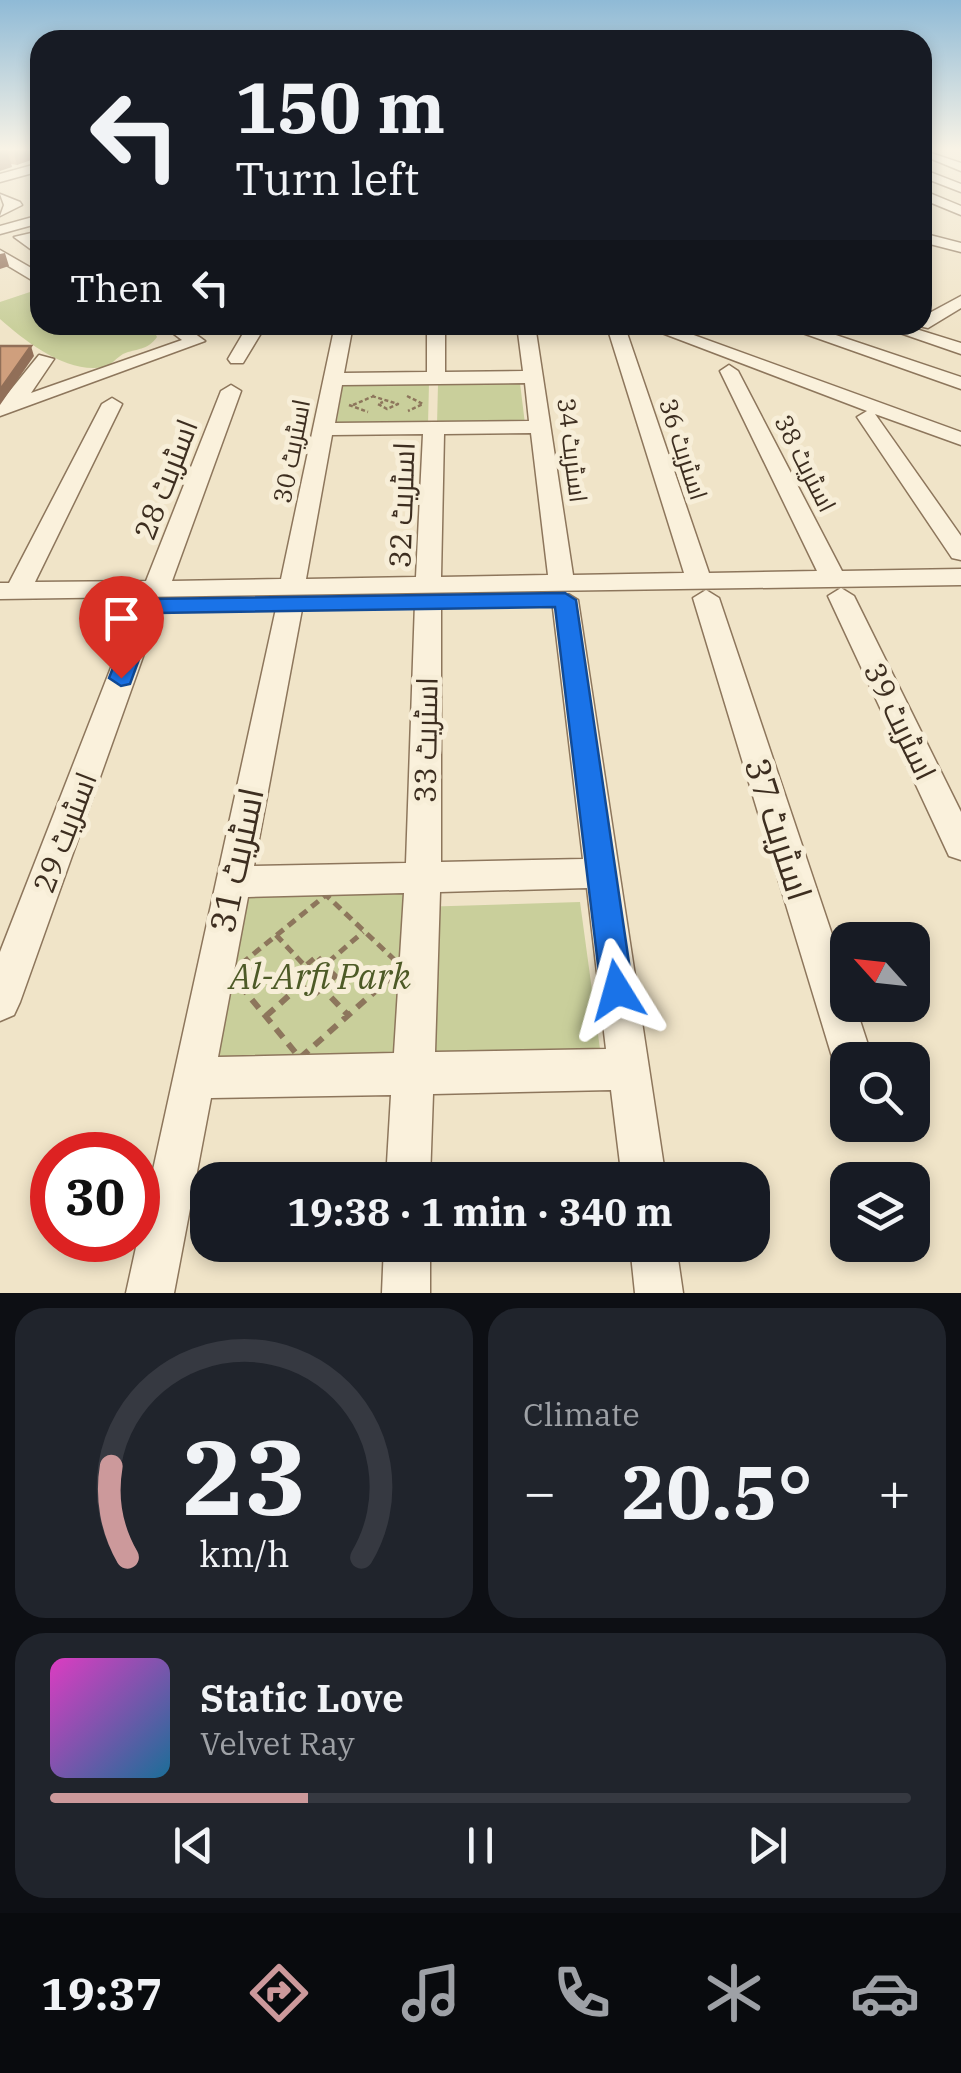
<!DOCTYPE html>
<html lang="en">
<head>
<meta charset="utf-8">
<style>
	:root { --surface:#171b24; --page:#20242c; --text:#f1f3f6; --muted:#9ea1a6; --line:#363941; --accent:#cc999b }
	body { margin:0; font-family:"IBM Plex Serif",Cairo,serif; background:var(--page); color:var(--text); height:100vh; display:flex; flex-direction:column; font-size:38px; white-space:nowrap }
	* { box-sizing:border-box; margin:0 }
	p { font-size:32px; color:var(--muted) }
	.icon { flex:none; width:55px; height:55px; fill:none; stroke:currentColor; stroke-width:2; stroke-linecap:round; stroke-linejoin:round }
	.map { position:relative; height:1293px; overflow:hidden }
	.panel { display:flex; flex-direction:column; gap:15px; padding:15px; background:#0d0f14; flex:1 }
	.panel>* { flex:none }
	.guide { position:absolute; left:30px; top:30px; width:902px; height:305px; border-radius:30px; box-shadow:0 5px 15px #0003; background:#171b24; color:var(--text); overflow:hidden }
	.needle { width:65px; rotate:297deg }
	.buttons { position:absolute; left:830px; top:922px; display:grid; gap:20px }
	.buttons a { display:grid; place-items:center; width:100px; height:100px; border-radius:20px; background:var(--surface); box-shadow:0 5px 15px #0003; font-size:50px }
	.speed { position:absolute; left:30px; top:1132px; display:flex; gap:20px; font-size:50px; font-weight:700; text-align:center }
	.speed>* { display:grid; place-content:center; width:130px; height:130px; border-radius:50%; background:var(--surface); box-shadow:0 5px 15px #0003; line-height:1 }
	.speed .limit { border:15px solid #d22; background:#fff; color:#111 }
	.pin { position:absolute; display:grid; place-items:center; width:85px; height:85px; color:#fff; margin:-102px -42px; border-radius:50% 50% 50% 0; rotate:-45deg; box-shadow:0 0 10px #0007 }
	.pin .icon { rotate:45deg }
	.me { position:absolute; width:110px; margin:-55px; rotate:352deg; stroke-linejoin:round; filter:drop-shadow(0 0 8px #0008) }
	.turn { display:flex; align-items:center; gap:35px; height:210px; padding:0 40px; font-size:45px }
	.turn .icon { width:130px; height:130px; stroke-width:2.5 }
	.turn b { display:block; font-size:70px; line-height:85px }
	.then { display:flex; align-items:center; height:95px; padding:0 40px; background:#0003; gap:20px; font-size:38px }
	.big { font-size:75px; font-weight:800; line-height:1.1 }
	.panel .card { flex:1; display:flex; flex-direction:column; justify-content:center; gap:15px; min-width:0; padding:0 35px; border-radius:30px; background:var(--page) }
	.panel .dial { align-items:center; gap:0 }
	.dial svg { height:260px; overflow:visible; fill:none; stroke:var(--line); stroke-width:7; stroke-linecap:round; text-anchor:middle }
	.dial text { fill:var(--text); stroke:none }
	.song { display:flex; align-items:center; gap:30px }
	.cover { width:120px; height:120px; border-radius:15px; background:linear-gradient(135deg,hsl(310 70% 55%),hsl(200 70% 35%)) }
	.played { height:10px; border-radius:5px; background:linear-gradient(90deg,var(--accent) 30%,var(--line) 30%) }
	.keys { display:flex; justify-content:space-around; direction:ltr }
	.heat { display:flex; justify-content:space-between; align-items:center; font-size:55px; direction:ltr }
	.panel .tiles { flex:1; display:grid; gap:15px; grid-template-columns:1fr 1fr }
	.card:last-child { grid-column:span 2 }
	.trip { position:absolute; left:190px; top:1162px; width:580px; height:100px; border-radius:30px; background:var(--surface); box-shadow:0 5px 15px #0003; font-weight:800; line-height:100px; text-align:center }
	.dock { display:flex; height:160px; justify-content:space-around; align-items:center; background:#090b0e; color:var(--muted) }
	.dock .icon { width:70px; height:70px }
	.dock .current { color:var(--accent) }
	.dock b { font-size:45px; color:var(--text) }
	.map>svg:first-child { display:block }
	.green { fill:#c9cf9b }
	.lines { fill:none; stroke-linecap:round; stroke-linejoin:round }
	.minor-casing { stroke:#8d765c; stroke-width:3 }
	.path-far2 { stroke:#8d765c; stroke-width:2.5; stroke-dasharray:4 2.5; stroke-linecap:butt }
	.path-far1 { stroke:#8d765c; stroke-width:5; stroke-dasharray:9 6; stroke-linecap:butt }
	.path { stroke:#8d765c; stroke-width:6; stroke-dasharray:11 8; stroke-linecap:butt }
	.minor { fill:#faf1dc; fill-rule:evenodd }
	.wall { fill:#b2896c }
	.shaded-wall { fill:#916f58 }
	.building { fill:#cf9f7d; stroke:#916f58; stroke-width:2.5 }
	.route { fill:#1a73e8; stroke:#114b97; stroke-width:2.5 }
	.labels { text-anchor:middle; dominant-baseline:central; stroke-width:10; stroke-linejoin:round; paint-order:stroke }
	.far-street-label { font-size:25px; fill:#3d2e20; stroke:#f7eed8 }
	.street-label { font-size:30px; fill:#3d2e20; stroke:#f7eed8 }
	.near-street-label { font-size:35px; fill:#3d2e20; stroke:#f7eed8 }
	.near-park-label { font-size:35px; font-style:italic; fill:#4d5a26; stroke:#f7eed8 }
</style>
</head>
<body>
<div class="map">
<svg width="961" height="1293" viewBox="0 0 961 1293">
	<rect width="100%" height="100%" fill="#f0e4c8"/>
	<!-- green -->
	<path class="green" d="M33,291L40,292V325H151L157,337C147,351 137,348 123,354C116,358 112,365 104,367C67,374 26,342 0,319V302Z
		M429,383L428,425L336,426L343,384Z
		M520,383L525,424L437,425L438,384Z
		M405,894L397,1056L213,1061L244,897Z
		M580,902L600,1049L416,1056L418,907Z"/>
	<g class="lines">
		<!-- minor casing -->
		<g class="minor-casing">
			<path id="minor" d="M922,150L961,163V171L922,155Z
				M40,163V171L0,182V174Z
				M922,169L961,184V192L922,177Z
				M922,190L961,206V215L922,199Z
				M0,194L20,202L22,205L0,216L4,205Z
				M40,215V223L0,234V226Z
				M40,231V237L33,239L40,245V256L14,237Z
				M922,233L961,243V252L922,242Z
				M0,250L40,273V285L0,261Z
				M961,296V308L928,328L914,325H922V317Z
				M162,325H183L205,341L0,416V403L39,355L54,359L31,393L182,340Z
				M248,325H266L243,363H231L228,359Z
				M335,325H353L344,373L427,372V325H445V372L523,371L517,325H535L573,575L684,573L609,333L618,328L627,333L709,573L817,571L720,371L729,365L738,371L842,571L961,569V585L0,599V583H9L102,404L112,398L122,404L35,582L146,581L221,391L231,385L241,391L172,581L281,579ZM525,383L529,421L335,423L342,385ZM531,433L548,575L441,577L444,434ZM423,434L416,577L306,579L332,435Z
				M641,325H666L961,432V445L875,414L961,536V560L952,558L857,417L867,411Z
				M780,325H806L961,377V389Z
				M877,325H903L961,343V354Z
				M841,588L854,596L961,812V860L949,856L828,596Z
				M706,590L719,598L848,982V1005H855L873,1060H848V1078L839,1074L833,1060L693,598Z
				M565,592L578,600L666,1180H622L611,1090L433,1094L430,1180H386L391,1095L211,1098L174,1293H126L277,604L290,596L303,604L254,866L406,863L415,603L428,595L441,603V862L583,859L552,600ZM587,888L606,1049L435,1052L440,892ZM404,893L394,1053L218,1057L248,897Z
				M148,598L161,606L20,1002L14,1015L0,1021V952L135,606Z
				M384,1245H430V1293H382Z
				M630,1245H676L683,1293H635Z"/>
		</g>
		<!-- path-far2 -->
		<path class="path-far2" d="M372,396L398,404L387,409L378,404L383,402
			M407,396L423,404L408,411
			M349,405L368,412
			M353,405L376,395"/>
		<!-- path-far1 -->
		<path class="path-far1" d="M276,935L305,966L317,956L325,965
			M230,973L326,895L402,967L395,973
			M298,973L305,966
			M332,973L325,965L363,932"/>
		<!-- path -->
		<path class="path" d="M233,971L230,973L300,1058L398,971
			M330,971L335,976L322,988L348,1015
			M301,985L312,996L322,988
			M266,1016L301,985L294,977L300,971"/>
		<!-- minor -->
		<use href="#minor" class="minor"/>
	</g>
	<!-- wall -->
	<path class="wall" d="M0,150H40L17,165L11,164L12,167Z"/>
	<!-- shaded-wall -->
	<path class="shaded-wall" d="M0,150H7L12,167L0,171Z
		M13,150H40V157L17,165Z
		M5,253L9,266L0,269V254Z
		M31,346L34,356L0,405V390Z"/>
	<!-- building -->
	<path class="building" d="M0,346H31L0,390Z"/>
	<!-- sky -->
	<linearGradient id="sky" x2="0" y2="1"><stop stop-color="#8fbad6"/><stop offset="0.45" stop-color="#f8f3e6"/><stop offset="1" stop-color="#f8f3e6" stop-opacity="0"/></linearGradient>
	<rect width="961" height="331" fill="url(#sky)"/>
	<!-- route -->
	<path class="route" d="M565,593L576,600L633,990L629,1001L617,1006L606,1001L601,990L555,607L156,613L130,684L121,686L109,678L137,606L148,599Z"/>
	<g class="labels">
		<!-- far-street labels -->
		<g class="far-street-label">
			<text transform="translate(684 449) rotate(72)">اسٹریٹ 36</text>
			<text transform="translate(573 450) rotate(83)">اسٹریٹ 34</text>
			<text transform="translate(291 451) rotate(-79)">اسٹریٹ 30</text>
			<text transform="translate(806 463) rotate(63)">اسٹریٹ 38</text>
		</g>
		<!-- street labels -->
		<g class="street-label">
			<text transform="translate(165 479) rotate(-69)">اسٹریٹ 28</text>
			<text transform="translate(401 505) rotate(-88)">اسٹریٹ 32</text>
			<text transform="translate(901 721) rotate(64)">اسٹریٹ 39</text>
			<text transform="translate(425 740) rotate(-89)">اسٹریٹ 33</text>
			<text transform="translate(64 832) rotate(-69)">اسٹریٹ 29</text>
		</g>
		<!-- near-street labels -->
		<g class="near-street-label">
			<text transform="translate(779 829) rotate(72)">اسٹریٹ 37</text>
			<text transform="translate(236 860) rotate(-78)">اسٹریٹ 31</text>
		</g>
		<!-- near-park labels -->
		<g class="near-park-label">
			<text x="320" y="976">Al-Arfi Park</text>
		</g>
	</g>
</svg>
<div class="buttons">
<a><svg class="needle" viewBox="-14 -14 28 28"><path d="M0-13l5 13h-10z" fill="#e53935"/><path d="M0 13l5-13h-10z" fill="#9ea1a6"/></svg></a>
<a><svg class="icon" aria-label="search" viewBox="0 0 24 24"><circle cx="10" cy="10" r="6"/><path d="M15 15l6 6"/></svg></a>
<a><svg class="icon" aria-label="layers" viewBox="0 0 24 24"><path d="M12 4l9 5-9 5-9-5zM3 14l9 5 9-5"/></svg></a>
</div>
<div class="speed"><div class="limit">30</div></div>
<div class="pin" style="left:121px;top:678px;background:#d93025"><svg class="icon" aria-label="arrive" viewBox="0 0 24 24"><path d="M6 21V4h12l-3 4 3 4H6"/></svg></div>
<svg class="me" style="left:617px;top:990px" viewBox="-20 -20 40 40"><path d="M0-17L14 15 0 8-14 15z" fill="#1a73e8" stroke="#fff" stroke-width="4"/></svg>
<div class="trip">19:38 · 1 min · 340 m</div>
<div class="guide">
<div class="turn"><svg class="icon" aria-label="left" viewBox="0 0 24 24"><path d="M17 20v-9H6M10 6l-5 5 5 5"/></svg><div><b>150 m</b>Turn left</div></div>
<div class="then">Then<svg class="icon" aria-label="left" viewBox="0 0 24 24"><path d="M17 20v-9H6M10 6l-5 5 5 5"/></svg></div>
</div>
</div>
<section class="panel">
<div class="tiles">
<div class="card dial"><svg viewBox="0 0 100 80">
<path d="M14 69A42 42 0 1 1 86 69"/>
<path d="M14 69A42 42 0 0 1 9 41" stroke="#cc999b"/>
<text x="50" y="56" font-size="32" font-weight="700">23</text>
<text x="50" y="72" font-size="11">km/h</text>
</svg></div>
<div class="card"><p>Climate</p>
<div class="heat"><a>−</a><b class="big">20.5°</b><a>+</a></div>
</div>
<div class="card">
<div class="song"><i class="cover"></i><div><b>Static Love</b><p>Velvet Ray</p></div></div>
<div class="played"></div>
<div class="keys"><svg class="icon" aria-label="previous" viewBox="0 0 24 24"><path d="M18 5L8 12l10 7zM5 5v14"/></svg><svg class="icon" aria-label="pause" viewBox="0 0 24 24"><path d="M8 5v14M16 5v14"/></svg><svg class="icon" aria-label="next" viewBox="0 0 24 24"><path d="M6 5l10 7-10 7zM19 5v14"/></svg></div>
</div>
</div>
</section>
<nav class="dock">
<b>19:37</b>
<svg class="icon current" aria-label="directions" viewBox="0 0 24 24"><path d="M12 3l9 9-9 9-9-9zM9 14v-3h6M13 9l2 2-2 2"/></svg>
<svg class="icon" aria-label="music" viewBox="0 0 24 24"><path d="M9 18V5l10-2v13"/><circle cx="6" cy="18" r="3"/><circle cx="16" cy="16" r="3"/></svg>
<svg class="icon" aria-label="phone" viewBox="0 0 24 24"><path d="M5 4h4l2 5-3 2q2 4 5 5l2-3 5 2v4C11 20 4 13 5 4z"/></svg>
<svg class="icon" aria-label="climate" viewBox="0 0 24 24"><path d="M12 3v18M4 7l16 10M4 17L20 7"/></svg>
<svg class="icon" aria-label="car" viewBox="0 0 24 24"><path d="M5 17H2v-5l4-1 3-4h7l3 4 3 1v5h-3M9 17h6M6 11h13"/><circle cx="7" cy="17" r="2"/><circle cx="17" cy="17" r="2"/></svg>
</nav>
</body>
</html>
